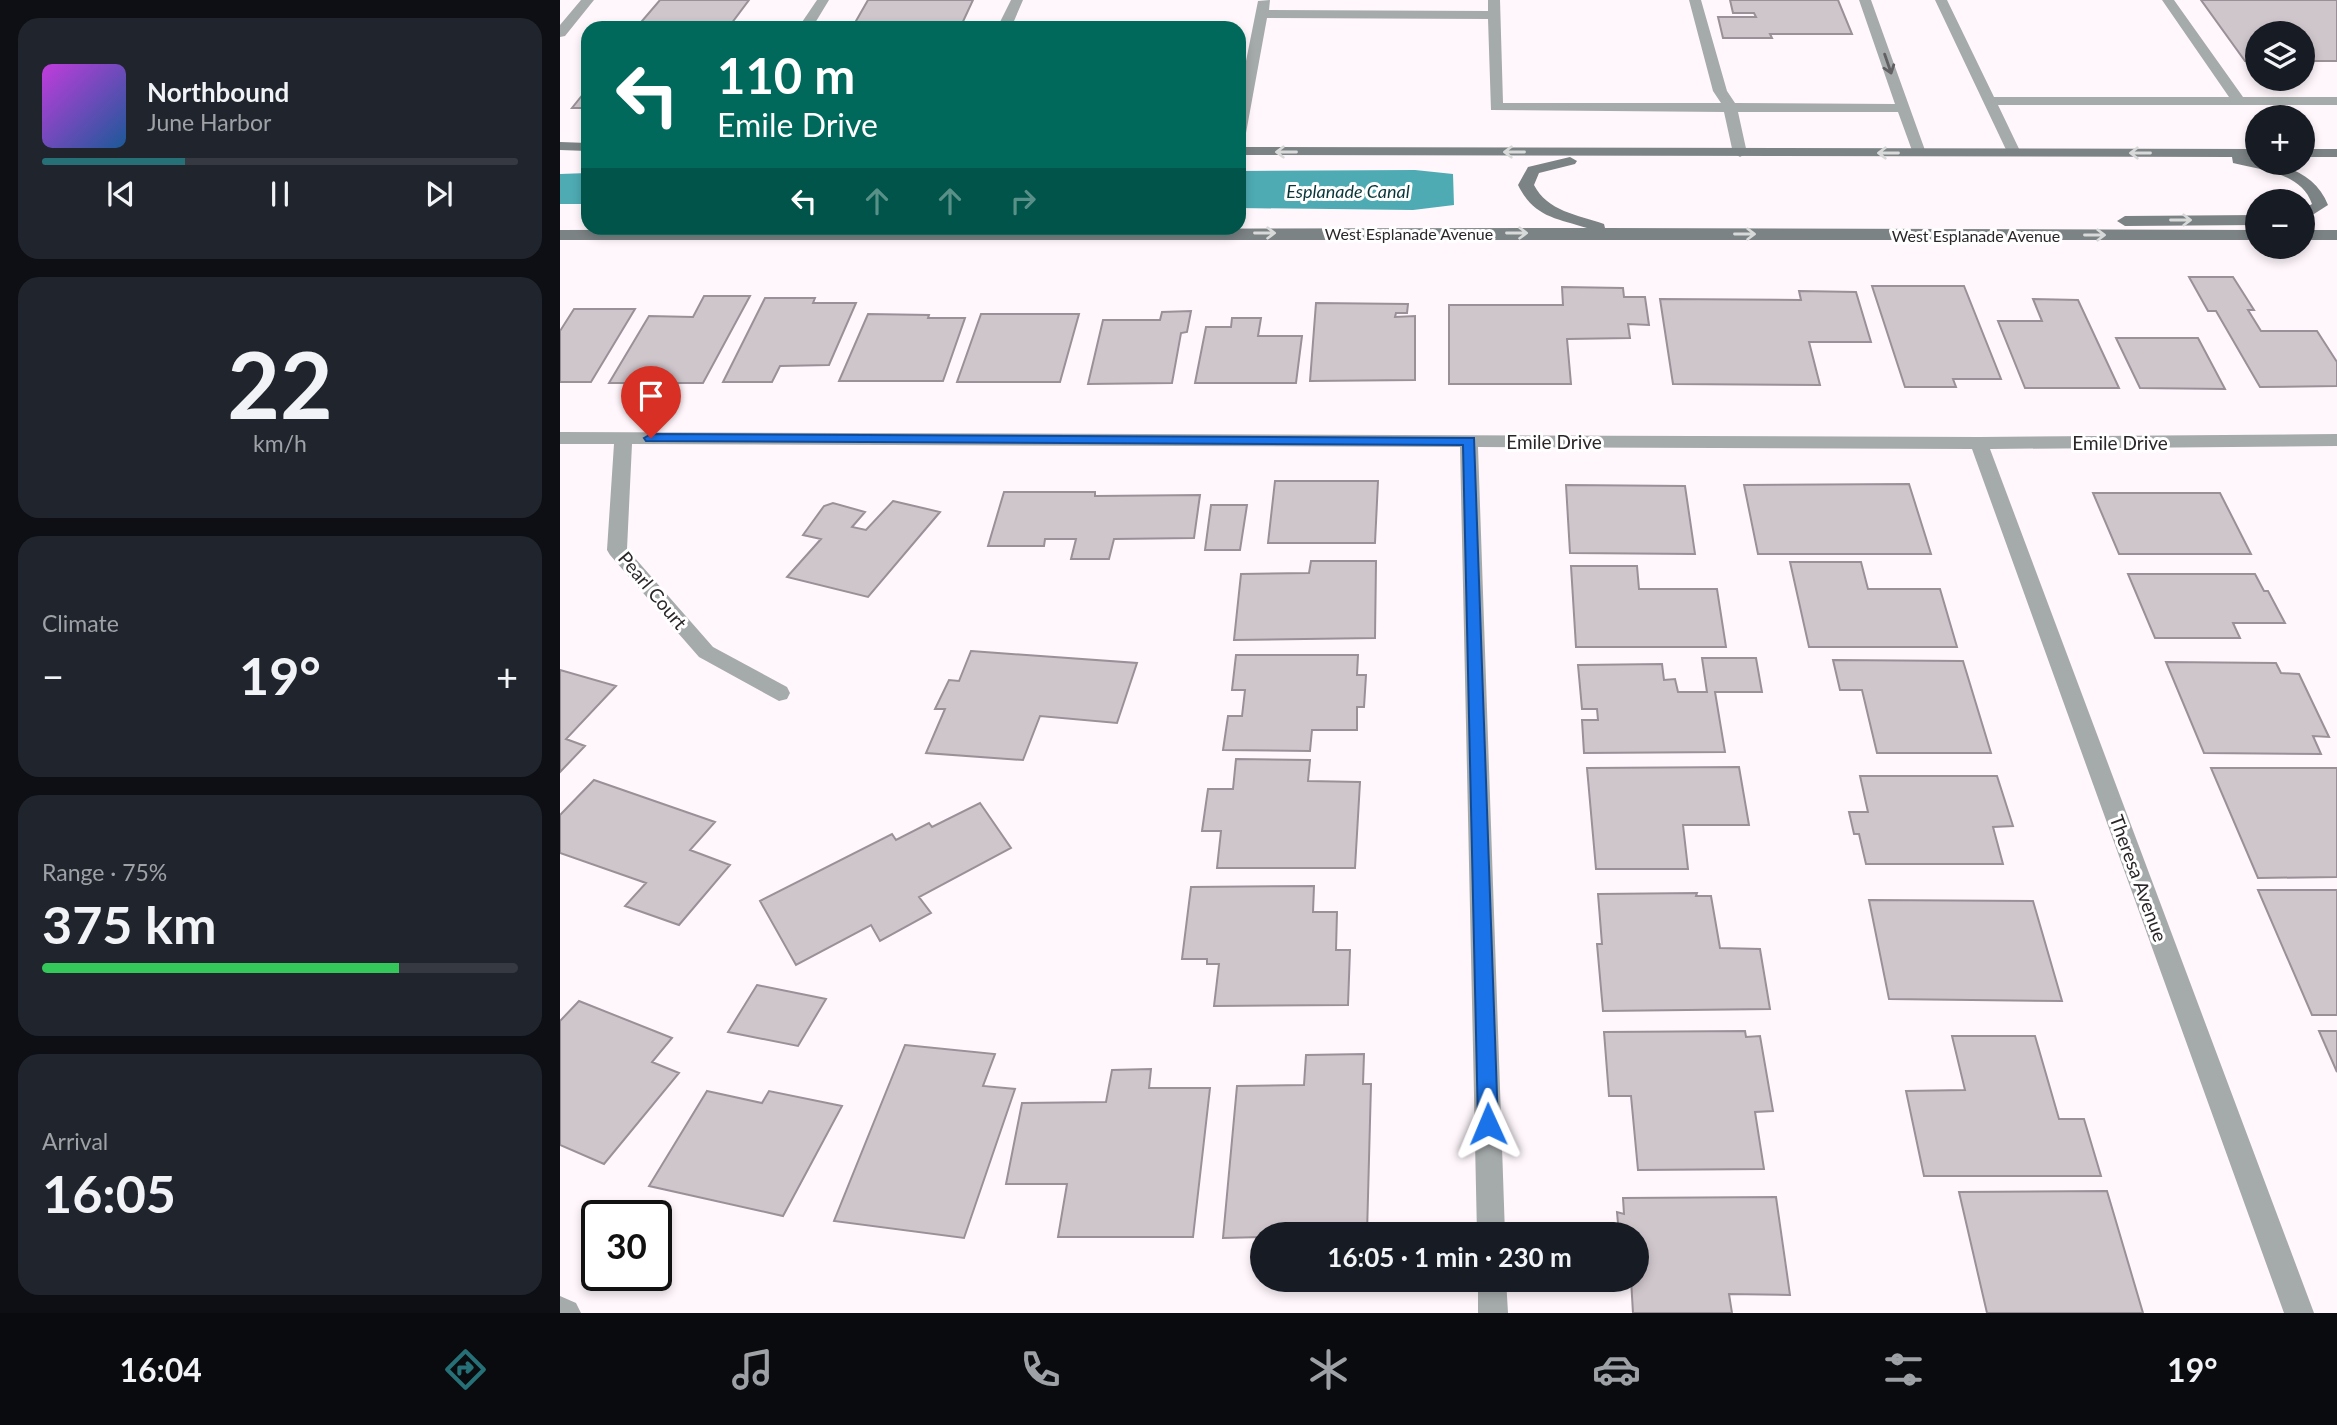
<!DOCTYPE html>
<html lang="en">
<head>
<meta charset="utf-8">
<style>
	:root { --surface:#171b24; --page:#20242c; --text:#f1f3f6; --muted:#9ea1a6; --line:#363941; --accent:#267177 }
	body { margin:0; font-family:Lato,sans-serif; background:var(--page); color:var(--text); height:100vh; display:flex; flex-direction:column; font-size:26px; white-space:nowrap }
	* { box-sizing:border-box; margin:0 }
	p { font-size:23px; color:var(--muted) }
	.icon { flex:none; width:38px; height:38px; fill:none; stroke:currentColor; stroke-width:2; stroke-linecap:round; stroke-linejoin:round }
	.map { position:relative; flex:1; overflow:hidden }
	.details { display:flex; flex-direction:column; gap:18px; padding:18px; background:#0d0f14; width:560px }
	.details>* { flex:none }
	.top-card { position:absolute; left:21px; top:21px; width:665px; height:214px; border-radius:21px; box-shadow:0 4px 10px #0003; background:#00695c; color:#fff; overflow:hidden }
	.fabs { position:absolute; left:1685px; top:21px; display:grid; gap:14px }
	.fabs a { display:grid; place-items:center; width:70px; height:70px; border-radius:50%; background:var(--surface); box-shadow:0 4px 10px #0003; font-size:35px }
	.speed { position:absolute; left:21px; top:1200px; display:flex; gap:14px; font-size:35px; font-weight:700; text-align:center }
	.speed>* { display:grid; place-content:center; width:91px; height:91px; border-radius:50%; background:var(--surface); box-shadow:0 4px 10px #0003; line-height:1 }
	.speed .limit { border:4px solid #111; border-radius:10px; background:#fff; color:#111 }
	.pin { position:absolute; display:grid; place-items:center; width:60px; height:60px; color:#fff; margin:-72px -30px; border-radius:50% 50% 50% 0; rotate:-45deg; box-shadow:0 0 7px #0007 }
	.pin .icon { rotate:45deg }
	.me { position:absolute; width:77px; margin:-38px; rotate:359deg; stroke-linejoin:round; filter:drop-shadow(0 0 5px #0008) }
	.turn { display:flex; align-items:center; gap:24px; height:147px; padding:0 21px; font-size:32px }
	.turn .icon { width:91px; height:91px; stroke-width:2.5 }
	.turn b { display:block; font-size:49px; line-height:60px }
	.lanes { display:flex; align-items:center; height:66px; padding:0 21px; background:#0003; justify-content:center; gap:35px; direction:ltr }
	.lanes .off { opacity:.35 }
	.big { font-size:52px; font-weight:700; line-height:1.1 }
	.details .tile { flex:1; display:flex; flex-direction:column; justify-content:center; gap:10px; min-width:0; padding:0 24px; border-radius:21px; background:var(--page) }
	.details .dial { align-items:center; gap:0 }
	.dial b { font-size:91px; line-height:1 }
	.song { display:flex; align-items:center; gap:21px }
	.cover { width:84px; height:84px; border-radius:10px; background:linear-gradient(135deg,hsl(290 70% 55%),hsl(210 70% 35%)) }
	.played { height:7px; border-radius:4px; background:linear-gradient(90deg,var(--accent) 30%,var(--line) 30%) }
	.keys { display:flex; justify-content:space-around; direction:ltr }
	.heat { display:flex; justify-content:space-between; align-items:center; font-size:38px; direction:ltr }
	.charge { height:10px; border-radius:5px; background:linear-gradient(90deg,#34c759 75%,var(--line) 0) }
	.trip { position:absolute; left:690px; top:1222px; width:399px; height:70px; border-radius:35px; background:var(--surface); box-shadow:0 4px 10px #0003; font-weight:700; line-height:70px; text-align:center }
	.tabs { display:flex; height:112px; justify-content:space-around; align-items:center; background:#090b0e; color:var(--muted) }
	.tabs .icon { width:49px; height:49px }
	.tabs .selected { color:var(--accent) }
	.tabs b { font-size:32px; color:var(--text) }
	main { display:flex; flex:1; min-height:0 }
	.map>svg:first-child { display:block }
	.water { fill:#4eabb3 }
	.building { fill:#cfc6cc; stroke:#999197; stroke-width:2 }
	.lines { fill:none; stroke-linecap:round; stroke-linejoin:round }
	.lane { fill:#a5aaaa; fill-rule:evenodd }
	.street { fill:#a5aaaa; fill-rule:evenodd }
	.secondary { fill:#7c8384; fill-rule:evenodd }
	.oneway { stroke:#616163 }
	.oneway2 { stroke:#d8dada }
	.route { fill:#1a73e8; stroke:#114b97; stroke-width:2 }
	.labels { text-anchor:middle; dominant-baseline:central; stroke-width:6; stroke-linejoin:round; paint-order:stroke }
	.far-street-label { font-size:16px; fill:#2a2629; stroke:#fff }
	.far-water-label { font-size:18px; font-style:italic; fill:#09363a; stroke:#fff }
	.street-label { font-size:19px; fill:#2a2629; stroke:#fff }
</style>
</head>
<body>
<main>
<section class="details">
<div class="tile">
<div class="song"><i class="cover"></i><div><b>Northbound</b><p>June Harbor</p></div></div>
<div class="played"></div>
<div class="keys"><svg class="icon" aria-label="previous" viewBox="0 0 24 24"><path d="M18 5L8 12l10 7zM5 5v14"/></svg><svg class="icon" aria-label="pause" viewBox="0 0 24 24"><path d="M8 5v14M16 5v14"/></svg><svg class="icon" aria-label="next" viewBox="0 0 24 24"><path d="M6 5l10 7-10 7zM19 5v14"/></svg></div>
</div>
<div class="tile dial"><b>22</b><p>km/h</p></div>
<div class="tile"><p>Climate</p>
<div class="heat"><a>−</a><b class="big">19°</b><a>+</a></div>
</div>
<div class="tile"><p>Range · 75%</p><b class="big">375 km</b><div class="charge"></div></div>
<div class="tile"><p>Arrival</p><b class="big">16:05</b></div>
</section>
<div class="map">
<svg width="1777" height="1313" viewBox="0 0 1777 1313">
	<rect width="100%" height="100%" fill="#fff7fc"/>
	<!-- water -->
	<path class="water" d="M855,170L893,174L894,205L853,210L679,208V171Z
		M28,173V204H0V174Z"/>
	<!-- building -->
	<path class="building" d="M100,0H189L168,28H76Z
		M308,0H413L400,28H292Z
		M1170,0H1278L1292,34H1210L1212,38H1163L1158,17H1196L1194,13H1173Z
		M1641,0H1777V61H1743V33H1698V61H1685Z
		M28,88V108H12Z
		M1629,277H1673L1694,310H1688L1701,331H1757L1777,362V386L1700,387L1656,311H1648Z
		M1312,286H1404L1441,379H1393L1396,387H1345Z
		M1002,287L1063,288L1064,297H1085L1089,325L1068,324L1070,338L1007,339L1011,384H889V305H1003Z
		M1239,291L1296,292L1311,342H1249L1260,385L1113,384L1100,299L1241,300Z
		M144,296H190L143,383H49L89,316L133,317Z
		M205,298H255L253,303H296L269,365L220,366L212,382H163Z
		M1473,299L1518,300L1559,388H1465L1438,321H1482Z
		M756,303L848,304L847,313H836L835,317L855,316V380L750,381Z
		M14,309H75L31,382H0V331Z
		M631,311L627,332L621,333L612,383L528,384L543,320H600L602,312Z
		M308,314L369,315L368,318H405L383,381H279Z
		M421,314H519L500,382H397Z
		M672,318H701L698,336H742L736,383H635L646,327H671Z
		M1556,338H1638L1665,389L1580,388Z
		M715,481H818L815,543H708Z
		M1349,484L1371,554H1198L1184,485Z
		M1006,485L1125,486L1135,554L1010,553Z
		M444,492H535V496L640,495L634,538L554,539L549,559H511L516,539H485L484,546H428Z
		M1533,493H1660L1691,554H1559Z
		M333,501L380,512L308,597L227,577L261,539L243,535L264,506L273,503L305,512L292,527L306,530Z
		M651,505H687L680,550H645Z
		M751,561H816L815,638L674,640L681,574L749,573Z
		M1230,562H1301L1308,589H1380L1397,647H1249Z
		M1011,566H1077L1079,589H1157L1166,647H1016Z
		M1568,574H1695L1704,591H1708L1725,623H1673L1680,638H1595Z
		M411,651L577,663L557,723L480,716L463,760L366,753L385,709H375L389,680L399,681Z
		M676,655H798L797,675H806L804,707H797V730H752L750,751L663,750L668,716H682L685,690H672Z
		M1142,658H1196L1202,692H1155L1165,752L1024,753L1022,720H1038L1037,709H1022L1018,665L1102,664L1104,680L1115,679L1118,692H1147Z
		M1273,660L1403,661L1431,753H1317L1302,690H1280Z
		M1606,662L1716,663L1721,673L1739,674L1769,737L1753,736L1761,754L1644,753Z
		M0,670L56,686L6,739L25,746L0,772Z
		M676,759L750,760L748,781L800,782L795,868H657L661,831H642L648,789H673Z
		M1179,767L1189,825H1123L1128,869H1036L1027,768Z
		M1651,768H1777V877L1698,878Z
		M1300,776H1437L1453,826L1433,827L1443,864H1306L1299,834H1294L1289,812H1308Z
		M34,780L155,822L130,850L170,865L119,925L65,906L86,883L0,853V815Z
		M420,803L451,848L359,897L371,913L320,941L311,925L236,965L200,901L332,834L336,840L369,823L372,827Z
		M754,886L753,912H777L776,950H790L788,1005L654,1006L659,964H647V959H622L631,887Z
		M1698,890H1777V1015H1752Z
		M1137,893L1136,896H1151L1160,948L1200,949L1210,1009L1043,1011L1037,944H1042L1038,894Z
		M1309,900L1473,901L1502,1001L1329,999Z
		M197,985L266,999L238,1046L168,1032Z
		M19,1001L112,1038L92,1062L119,1073L44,1164L0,1145V1021Z
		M1185,1031L1186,1037L1200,1036L1213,1111L1195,1112L1204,1169L1078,1170L1071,1096H1049L1044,1032Z
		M1759,1031H1777V1072Z
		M1392,1036H1475L1499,1119H1524L1541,1176H1364L1346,1091L1405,1090Z
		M345,1045L435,1054L423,1086L455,1089L404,1238L274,1221Z
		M804,1054L803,1084H811L807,1234H702V1237L663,1238L677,1086L744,1085L746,1055Z
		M591,1069L589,1088H650L633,1237H498L507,1184H446L462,1103L546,1102L552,1070Z
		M147,1091L202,1103L209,1091L282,1106L223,1216L89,1186Z
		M1547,1191L1583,1313H1427L1399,1192Z
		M1216,1197L1230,1295L1169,1294L1172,1313H1073L1071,1279H1076V1234H1059L1057,1212L1064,1214L1063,1198Z"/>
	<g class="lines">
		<!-- lane -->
		<path class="lane" d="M257,0H269L252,28H238Z
			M451,0H463L451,28H437Z
			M710,0L709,10L928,11V0H940L943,103H1161L1153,91L1129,0H1141L1167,91L1175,103L1335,104L1299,0H1311L1366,153L1364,156H1354L1338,112H1178L1187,153L1180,157L1173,153L1164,112L931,110L928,19L707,18L686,133L679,137V96L698,1Z
			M1375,0H1387L1434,97H1669L1602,0H1614L1683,97H1777V105H1438L1461,153L1459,156H1449Z"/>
		<!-- street -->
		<path class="street" d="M21,0H34L5,36L0,37V25Z
			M0,432L1419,437L1777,434V446L1430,449L1754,1313H1724L1412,449L918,447L945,1234H917L900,447L72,444L67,549L153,647L227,687L230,693L227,699L219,701L139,657L50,555L47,550L54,444H0Z
			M918,1279H946L948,1313H918Z
			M0,1296L16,1303L21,1313H0Z"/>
		<!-- secondary -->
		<path class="secondary" d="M0,142L28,143V151L0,150Z
			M679,147L1698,149V157H1689L1698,159V163C1727,163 1757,176 1768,205L1743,221V209L1752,204C1741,172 1701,170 1673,163L1672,157L679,155Z
			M1743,149H1777V157H1743Z
			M1010,157L1017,161L1015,164L979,173L974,185C987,211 1018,215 1044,224L1045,228L1698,230V240H0V230L1027,228C995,218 974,217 958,185L968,167Z
			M1698,215V225L1565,226L1557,221L1565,216Z
			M1743,230H1777V240H1743Z"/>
	</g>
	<!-- one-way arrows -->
	<defs><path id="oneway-shaft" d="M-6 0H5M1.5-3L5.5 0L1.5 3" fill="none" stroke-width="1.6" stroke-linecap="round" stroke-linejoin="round" transform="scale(1.75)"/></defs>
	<use class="oneway" href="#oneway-shaft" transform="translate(1328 64) rotate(71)"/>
	<g class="oneway2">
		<use href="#oneway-shaft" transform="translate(726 152) rotate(-180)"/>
		<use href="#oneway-shaft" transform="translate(954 152) rotate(-180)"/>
		<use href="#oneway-shaft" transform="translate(1328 153) rotate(-180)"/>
		<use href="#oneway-shaft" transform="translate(1580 153) rotate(-180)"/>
		<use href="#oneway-shaft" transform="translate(1621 220)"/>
		<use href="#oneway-shaft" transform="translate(705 233)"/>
		<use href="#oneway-shaft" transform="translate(957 233)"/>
		<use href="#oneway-shaft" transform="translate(1185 234)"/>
		<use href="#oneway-shaft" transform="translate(1535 235)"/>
	</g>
	<!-- route -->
	<path class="route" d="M91,434L914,438L938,1124L935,1131L928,1134L921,1131L918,1124L903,445L86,441L84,438Z"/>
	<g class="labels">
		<!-- far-street labels -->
		<g class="far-street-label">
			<text x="849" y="233">West Esplanade Avenue</text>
			<text x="1416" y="235">West Esplanade Avenue</text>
		</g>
		<!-- far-water labels -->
		<g class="far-water-label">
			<text x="788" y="191">Esplanade Canal</text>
		</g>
		<!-- street labels -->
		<g class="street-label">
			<text x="994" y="441">Emile Drive</text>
			<text x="1560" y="442">Emile Drive</text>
			<text transform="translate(93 590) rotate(50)">Pearl Court</text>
			<text transform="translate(1579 878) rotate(70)">Theresa Avenue</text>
		</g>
	</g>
</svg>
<div class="fabs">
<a><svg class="icon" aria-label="layers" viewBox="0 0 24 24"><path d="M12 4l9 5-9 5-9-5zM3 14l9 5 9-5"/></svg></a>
<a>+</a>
<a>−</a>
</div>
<div class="speed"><div class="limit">30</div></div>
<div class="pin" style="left:91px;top:438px;background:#d93025"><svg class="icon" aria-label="arrive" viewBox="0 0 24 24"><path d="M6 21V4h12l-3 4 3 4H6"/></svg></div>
<svg class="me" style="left:928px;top:1124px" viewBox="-20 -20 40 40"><path d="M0-17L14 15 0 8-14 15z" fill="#1a73e8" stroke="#fff" stroke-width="4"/></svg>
<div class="trip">16:05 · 1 min · 230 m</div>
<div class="top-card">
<div class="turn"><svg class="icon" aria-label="left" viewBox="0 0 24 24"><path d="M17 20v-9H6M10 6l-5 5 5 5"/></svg><div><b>110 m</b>Emile Drive</div></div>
<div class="lanes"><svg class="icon" aria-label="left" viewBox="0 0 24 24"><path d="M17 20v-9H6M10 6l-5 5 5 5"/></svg><svg class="icon off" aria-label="ahead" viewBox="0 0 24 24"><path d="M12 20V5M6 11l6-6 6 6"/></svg><svg class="icon off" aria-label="ahead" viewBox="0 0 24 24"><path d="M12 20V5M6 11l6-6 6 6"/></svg><svg class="icon off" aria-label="right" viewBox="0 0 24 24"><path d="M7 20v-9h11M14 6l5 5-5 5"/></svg></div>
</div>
</div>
</main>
<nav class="tabs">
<b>16:04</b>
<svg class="icon selected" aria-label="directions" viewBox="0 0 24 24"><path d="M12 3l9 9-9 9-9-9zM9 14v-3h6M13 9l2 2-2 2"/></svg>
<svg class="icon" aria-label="music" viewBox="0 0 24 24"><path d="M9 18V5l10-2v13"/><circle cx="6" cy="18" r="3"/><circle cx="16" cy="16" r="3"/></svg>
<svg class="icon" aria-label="phone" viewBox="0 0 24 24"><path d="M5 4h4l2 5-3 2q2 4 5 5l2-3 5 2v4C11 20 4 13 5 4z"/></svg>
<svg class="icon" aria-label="climate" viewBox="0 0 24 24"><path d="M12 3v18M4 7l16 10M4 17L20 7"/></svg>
<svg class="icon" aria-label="car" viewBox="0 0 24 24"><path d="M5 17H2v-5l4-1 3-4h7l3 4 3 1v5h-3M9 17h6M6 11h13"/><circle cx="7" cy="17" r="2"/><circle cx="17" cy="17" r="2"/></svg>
<svg class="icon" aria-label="filters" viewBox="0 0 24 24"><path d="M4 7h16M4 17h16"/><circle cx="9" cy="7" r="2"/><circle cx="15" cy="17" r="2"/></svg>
<b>19°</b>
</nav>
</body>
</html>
